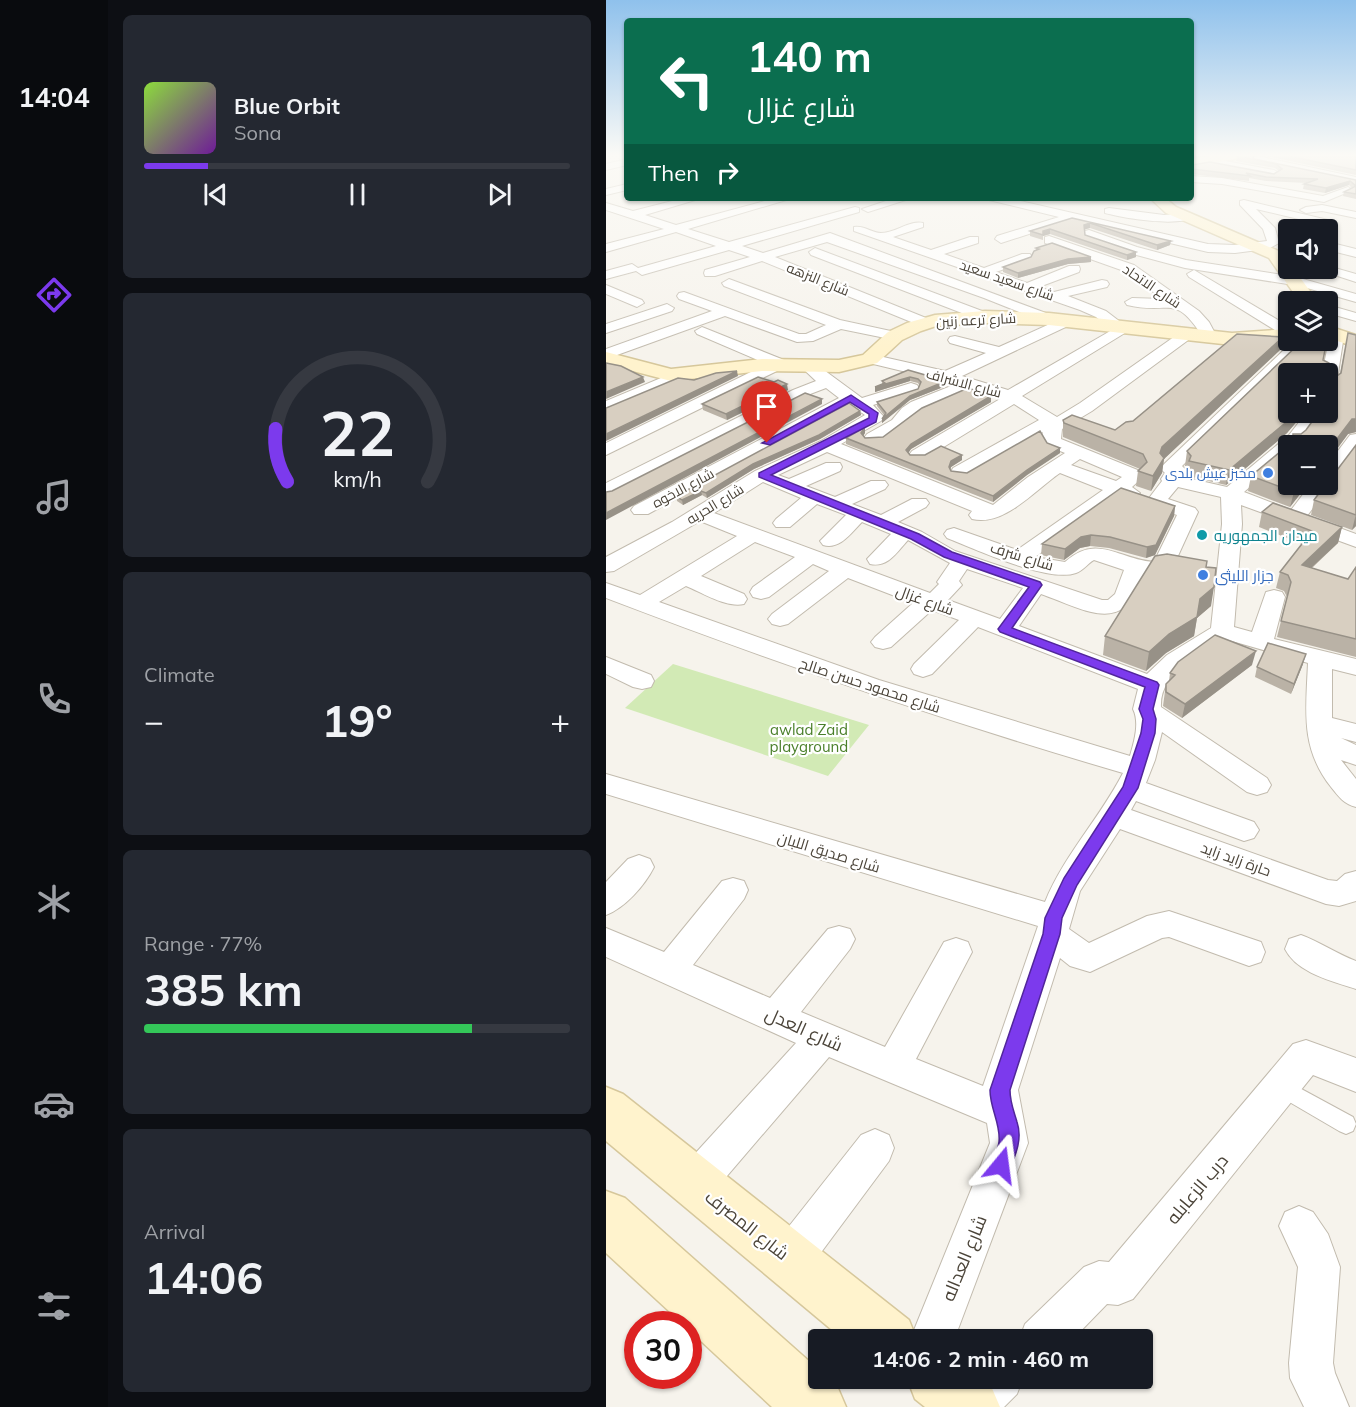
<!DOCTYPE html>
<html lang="en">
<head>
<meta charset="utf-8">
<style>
	:root { --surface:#171b24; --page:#242831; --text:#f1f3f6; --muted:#9ea1a6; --line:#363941; --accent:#7c3aed }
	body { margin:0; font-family:Mulish,Cairo,sans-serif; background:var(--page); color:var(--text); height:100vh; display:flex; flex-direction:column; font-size:22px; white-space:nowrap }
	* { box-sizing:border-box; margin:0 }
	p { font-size:20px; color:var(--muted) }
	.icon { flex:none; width:33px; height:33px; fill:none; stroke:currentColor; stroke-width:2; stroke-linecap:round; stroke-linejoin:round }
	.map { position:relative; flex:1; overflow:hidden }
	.panel { display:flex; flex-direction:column; gap:15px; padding:15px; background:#0d0f14; width:498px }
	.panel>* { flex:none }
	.top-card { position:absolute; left:18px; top:18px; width:570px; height:183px; border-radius:6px; box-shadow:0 2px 4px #0004; background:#0b6e4f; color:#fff; overflow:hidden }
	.tools { position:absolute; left:672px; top:219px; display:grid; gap:12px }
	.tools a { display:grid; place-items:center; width:60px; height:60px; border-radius:6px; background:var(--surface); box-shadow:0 2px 4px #0004; font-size:30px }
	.speed { position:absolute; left:18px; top:1311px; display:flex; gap:12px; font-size:30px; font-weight:700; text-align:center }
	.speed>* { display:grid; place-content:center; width:78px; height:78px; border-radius:50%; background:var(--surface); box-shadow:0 2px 4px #0004; line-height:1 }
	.speed .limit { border:9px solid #d22; background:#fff; color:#111 }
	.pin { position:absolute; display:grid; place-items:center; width:51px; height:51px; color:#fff; margin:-62px -26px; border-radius:50% 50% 50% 0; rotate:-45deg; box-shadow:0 0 6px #0007 }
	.pin .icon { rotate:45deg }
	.me { position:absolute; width:66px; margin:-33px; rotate:16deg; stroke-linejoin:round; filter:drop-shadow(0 0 4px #0008) }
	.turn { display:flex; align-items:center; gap:21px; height:126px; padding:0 24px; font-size:27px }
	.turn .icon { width:78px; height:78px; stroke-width:2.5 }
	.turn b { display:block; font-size:42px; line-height:51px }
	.then { display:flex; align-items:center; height:57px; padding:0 24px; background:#0003; gap:12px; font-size:22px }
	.big { font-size:45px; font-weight:700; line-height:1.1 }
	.panel .widget { flex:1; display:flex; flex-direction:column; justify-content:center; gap:9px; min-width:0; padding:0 21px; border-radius:9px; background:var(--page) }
	.panel .dial { align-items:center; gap:0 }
	.dial svg { height:156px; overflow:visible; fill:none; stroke:var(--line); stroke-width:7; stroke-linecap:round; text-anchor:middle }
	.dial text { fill:var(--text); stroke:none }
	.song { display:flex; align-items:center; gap:18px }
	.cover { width:72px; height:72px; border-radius:9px; background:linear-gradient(135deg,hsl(90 70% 55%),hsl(280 70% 35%)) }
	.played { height:6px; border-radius:3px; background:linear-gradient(90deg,var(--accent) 15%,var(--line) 15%) }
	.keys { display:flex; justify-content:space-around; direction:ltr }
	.heat { display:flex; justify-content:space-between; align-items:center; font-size:33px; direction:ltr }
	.charge { height:9px; border-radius:4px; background:linear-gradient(90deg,#34c759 77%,var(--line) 0) }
	.trip { position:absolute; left:202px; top:1329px; width:345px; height:60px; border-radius:6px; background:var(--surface); box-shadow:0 2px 4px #0004; font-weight:700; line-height:60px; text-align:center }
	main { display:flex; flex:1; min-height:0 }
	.tabs { display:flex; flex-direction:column; width:108px; justify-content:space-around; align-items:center; background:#090b0e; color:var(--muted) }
	.tabs .icon { width:42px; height:42px }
	.tabs .active { color:var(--accent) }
	.tabs b { font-size:27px; color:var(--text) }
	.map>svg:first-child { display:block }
	.green { fill:#d2eab5 }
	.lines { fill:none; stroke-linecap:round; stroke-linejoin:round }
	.lane-casing { stroke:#c2bbae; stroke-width:2 }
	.street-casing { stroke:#c2bbae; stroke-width:2 }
	.secondary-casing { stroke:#d6c79b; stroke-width:3 }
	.lane { fill:#fff; fill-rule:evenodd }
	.street { fill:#fff; fill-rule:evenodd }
	.secondary { fill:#fff3cd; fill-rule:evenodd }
	.wall { fill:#bab2a6 }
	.shaded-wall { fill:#979187 }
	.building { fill:#d8cfc1; stroke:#979187; stroke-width:1.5 }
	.route { fill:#7c3aed; stroke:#51269a; stroke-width:1.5 }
	.shop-dot { fill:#3f7fe0; stroke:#fff; stroke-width:2 }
	.culture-dot { fill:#0f9aa8; stroke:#fff; stroke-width:2 }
	.labels { text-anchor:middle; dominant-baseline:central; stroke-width:4.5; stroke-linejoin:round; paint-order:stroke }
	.far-street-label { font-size:14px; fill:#4b4439; stroke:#fff }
	.far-shop-label { font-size:14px; fill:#366cbe; stroke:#fff; text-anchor:end }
	.culture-label { font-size:15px; fill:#0d838f; stroke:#fff; text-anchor:start }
	.street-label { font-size:15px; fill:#4b4439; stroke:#fff }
	.shop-label { font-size:15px; fill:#366cbe; stroke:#fff; text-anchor:start }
	.park-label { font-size:15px; fill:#4a7f2a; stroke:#fff }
	.near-street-label { font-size:18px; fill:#4b4439; stroke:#fff }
</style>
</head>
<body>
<main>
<nav class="tabs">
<b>14:04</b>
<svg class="icon active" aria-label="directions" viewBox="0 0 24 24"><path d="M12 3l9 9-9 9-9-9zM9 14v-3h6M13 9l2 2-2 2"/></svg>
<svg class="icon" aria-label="music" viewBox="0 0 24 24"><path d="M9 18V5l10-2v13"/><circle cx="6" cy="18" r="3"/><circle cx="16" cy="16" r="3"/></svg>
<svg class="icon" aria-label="phone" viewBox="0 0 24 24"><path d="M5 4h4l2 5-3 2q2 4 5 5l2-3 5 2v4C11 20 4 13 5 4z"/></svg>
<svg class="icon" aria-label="climate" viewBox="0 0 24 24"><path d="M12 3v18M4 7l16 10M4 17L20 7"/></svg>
<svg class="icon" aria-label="car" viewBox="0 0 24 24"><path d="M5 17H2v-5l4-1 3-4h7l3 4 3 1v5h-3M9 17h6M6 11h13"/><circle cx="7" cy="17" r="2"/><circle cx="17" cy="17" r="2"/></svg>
<svg class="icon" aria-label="filters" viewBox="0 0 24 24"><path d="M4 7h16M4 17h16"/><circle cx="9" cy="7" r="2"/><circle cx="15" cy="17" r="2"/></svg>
</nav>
<section class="panel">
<div class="widget">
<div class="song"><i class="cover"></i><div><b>Blue Orbit</b><p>Sona</p></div></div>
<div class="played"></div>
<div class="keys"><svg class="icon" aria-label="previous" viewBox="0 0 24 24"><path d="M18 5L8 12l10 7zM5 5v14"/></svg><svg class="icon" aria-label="pause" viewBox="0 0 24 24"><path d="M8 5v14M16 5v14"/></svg><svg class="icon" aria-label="next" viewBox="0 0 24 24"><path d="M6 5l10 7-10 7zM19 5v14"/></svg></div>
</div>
<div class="widget dial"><svg viewBox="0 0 100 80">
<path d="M14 69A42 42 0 1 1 86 69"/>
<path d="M14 69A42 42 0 0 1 8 42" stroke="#7c3aed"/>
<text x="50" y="56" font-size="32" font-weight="700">22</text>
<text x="50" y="72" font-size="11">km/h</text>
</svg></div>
<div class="widget"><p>Climate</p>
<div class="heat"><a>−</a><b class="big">19°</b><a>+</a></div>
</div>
<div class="widget"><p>Range · 77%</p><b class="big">385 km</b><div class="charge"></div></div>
<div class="widget"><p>Arrival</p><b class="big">14:06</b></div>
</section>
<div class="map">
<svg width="750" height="1407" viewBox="0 0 750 1407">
	<rect width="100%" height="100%" fill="#f6f3ec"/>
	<!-- green -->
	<path class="green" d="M67,664L263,725L222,776L19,708Z"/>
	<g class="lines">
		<!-- lane casing -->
		<g class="lane-casing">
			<path id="lane" d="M675,1078L747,1117L750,1124L747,1131L740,1134L733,1131L668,1093L665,1087L668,1081Z"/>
		</g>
		<!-- street casing -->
		<g class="street-casing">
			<path id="street" d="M651,156L750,177V183L648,161V157Z
				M598,157L668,170L673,173L668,176L595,162V158Z
				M21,159V165L0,170V164Z
				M585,176L616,178L717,196L742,187L747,190L718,202L616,184L585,182Z
				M21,184V190L0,195V189Z
				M78,198H96L39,215L70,225L170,198H187L82,229L123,242L249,207L253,208V212L136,246L157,253L224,233L448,316L450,319L449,321L461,317L466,318L468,321L466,324L356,376L402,390L506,330L490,317L474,310L248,231V227C258,225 266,233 275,233C290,233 303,220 317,223V227L287,237L325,250L364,237H372V243L338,254L378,268L416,254H424L426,257L424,260L390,272L421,283L463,266H473L474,269L473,272L433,287L448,292L496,280L501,281L503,284L501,287L462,296L500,311L517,324L525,325L527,328L416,396L451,417L474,403L575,332H585L587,335L585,338L486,411L456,429L455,439L534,471L537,477L526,487L534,493L531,497L524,499L514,496L429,557L459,562C491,533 512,559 548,562L571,515L543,506L540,502L556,481L555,479L559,473L554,468L681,347L683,340H698L693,352L576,466L581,471L577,477L621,487L683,435L701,412H718L695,443L692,446H682V454L638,492L685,510L705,484H722V464L744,435L750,434V451L729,480L723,481L725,484L701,516L750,534V547L635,505L636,524L628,627L646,632L660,592L668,590L676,592L679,597L668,639L750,659V675L726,669V718L750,724V742L735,738L750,745V765L735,760L750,779V807C738,804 733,797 725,787C694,748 700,710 702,663L619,639C594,655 553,673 555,707L661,778L665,785L661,792L651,795L641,792L556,732L549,760L540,783L648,822L653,830L648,838L638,841L530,801L525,810L722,880L731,881L739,874L750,871V901L733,906L720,904L514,829L474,891L463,929L483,943L541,916L563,911L655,942L659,952L655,962L643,966L563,937L556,938L484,972L464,966L454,958L412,1090L422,1143L348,1340H304L384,1143L381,1123L223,1057L103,1197L89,1203L75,1197L69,1183L75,1169L190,1043L0,957V928L58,952L116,881L127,878L138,881L142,890L138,899L87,965L164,998L222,929L233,926L244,929L249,939L244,949L195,1012L279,1047L338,942L350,938L362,942L366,952L310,1059L377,1086L432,926L0,794V774L439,902C458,855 494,818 517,773C342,722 170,663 0,598V583L34,595L131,536L94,521L8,571L0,572V557L66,522L149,471L215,441L259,415L244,405L42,514H28L25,510L28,506L233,398L220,388L199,396L7,495L0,497V483L187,390L210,381L193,365L201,360L207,362L256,398L305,383L311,385L313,388L311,391L267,405L278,417L275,421L235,444L387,505L422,477L459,453L442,446L436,435L437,432L361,476H347L345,472L347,468L433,420L408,404L318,459H306L303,455L306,451L394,399L367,389C350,396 331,401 315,411C298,421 284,447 261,442L258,438L261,434L286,420L296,408L305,402L350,384L259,362L256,359L264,354L339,371L380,353L344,343L342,340L344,337L349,336L393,347L446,323L438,322L378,298L221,242L169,257L325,320L327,323L325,326H315L156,261L109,276H99L98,273L99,270L144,257L123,250L36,275L30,271L0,279V271L26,264L32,268L110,246L70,232L0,252V244L58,229L0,210V203L27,211ZM221,452L366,511L363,515L366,519C398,527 429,490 454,473L497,490L411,550L348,528L341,530L338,534L341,538C369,549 442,583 470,573C477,571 482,563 488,560L518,570L509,594L502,600H496L349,551L316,532L292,522L320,507L323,503L320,499H306L275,515L246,504L279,489L282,485L279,481H265L229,497L200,486L234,471L236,467L234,463H220L183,479L172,475ZM474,459L516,477L510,481L465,465ZM157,482L195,498L170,519L167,523L170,527H184L211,504L240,515L214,541L217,545C234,550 245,533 256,522L285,534L261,559L264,564C282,568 291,552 302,540L344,563L331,582L333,584L324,593L108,513ZM572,487L615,497L616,524L605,628L561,655L541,674L413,626L435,594C480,610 519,637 538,574H548L566,569L592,512L589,508L562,499ZM149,542L189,557L147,587L144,592L147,597L155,599L163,597L207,564L223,571L166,614L162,619L166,624L174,626L182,624L242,578L307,603L269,637L265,642L269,647L277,649L285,647L326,610L353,620L308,664L305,669L308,674L317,677L326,674L372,627L532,689L527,709C534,723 528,742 524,756L273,680L53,602L80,586C97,593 120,608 138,604L141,599L138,594L95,576ZM361,569L417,588L394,619L342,600L356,585L353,581Z
				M289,198H306L262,212L256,209Z
				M382,198H401L602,244L629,245L661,241L657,229L634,205V201L638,200L722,220L724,222L718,225L650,209L669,228L673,243L657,252L652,250L629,253L602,252L466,220L395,243L389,239L391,236L453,217L383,200Z
				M716,205L750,212V218L716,211L700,213L694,210L700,207Z
				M503,208L558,215L583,213L589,216C574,228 518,218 499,213V209Z
				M483,230L531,247L580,260L690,277L750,294V302L694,286L579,268L523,253L479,237V231Z
				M443,236L528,265L593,311L603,322L611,337L604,341L599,340C567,290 566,316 521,305L519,302L526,298L557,299L518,271L439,243V237Z
				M722,242L750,249V257L722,250Z
				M209,248L384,314L386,317L379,321L374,320L205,255L203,252Z
				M722,266L750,274V282L707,268H722Z
				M588,270L682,326V336L677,335L583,277L581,274Z
				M123,279L234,320L294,333L296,336L289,340L235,329L207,341L191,342L119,316L0,359V349L106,311L73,299L71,296L73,293L78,292L193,334H200L220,325L118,286L116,283Z
				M0,285L36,300L38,303L31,307L0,294Z
				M61,304L68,308L66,311L0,333V324Z
				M722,305L750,313V321L722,313Z
				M96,327L183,362L185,365L183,368L175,369L0,455V443L161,364L91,334L89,331Z
				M731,331L738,335L730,386L722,391V374H716L724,335Z
				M74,370L80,372L82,375L80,378L0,412V401Z
				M0,657L45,675L48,681L45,687L36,689L27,687L0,674Z
				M33,855L44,859L48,867C39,885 19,908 0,915V882L22,859Z
				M695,935C714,942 731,954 750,961V989C726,981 691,973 679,949L683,939Z
				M700,1040L750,1058V1092L707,1075L527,1299L512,1305L501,1304L466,1340H413L419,1324L478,1267L493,1261L503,1262L687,1044Z
				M269,1129L283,1135L288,1148L283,1161L199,1274L184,1280L169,1274L163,1259L169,1244L255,1135Z
				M693,1206L707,1212L722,1234L734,1267L727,1363L729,1373L743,1407H698L684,1378L683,1363L692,1267L673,1226L679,1212Z
				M362,1378H417L411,1394L398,1407H343L350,1391Z"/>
		</g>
		<!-- secondary casing -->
		<g class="secondary-casing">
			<path id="secondary" d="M610,155H635L629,159L585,167V159Z
				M544,198H559L570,207L675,252L682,262V268H687L712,302H694L663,258L560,213Z
				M379,311L443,313L626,333L682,329L683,340L626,345L443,325L379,323L330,326L315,331L296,340L271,363L233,372L156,371L65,381L0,364V352L65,369L156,359L233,360L257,355L282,332L301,323L329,315Z
				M722,326L750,335V347L722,338Z
				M0,1087L17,1094L303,1320L311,1340H238L0,1141Z
				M0,1191L19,1198L213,1370V1378H223L231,1386L240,1407H166L82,1329V1324H77L0,1253Z
				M301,1378H376L385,1386L394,1407H319L309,1399Z"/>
		</g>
		<!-- lane -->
		<use href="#lane" class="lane"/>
		<!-- street -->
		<use href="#street" class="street"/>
		<!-- secondary -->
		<use href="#secondary" class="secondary"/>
	</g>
	<!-- wall -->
	<path class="wall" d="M650,155L647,156L648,159L750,180V199L737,196L738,192L746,188L743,185L719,193L697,189L698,184L701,183L660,181L643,178V181L585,174L586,165L668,174L673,171L669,168L630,161L631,156Z
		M656,155H750V175Z
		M466,218L564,245L551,250L484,228L478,229L479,235L530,252V257L521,260L444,234L437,236V240L424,236V231Z
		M430,248L485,257V262L462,264L412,278L397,272V267L425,257L430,250Z
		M742,333L750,335V432L742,434L724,458L723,467L722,475V446H682V484H702L684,507L642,491L645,476L686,442L687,434H695L700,430L713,412H722V374H682V412H699L681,433L620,485L581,476L582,469L579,466L581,451L697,340H721L717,360L723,363L725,380L734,374Z
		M674,350L558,459L556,473L545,491L530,486L532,471L534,469L457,437V420L509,430Z
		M302,370L340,381V386L304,400L276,423V419L278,415L271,406V402L312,389L313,385L312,383L304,381L269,392V387L276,384V381Z
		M168,382L182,390L121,420L97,410L96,404Z
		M385,396V402L305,449L302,453L304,455H356V460L345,467L344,470L345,471L361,473L441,443L454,453L421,475L387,502L240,444V438L259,433L257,436L259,438L277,437Z
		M254,411L255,415L214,439L148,469L101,498L96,495L77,505L71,501L70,496Z
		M750,445V526L746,530L705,515L708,500Z
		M569,506L568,516L549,555L540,558L503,548L484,546L474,548L458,560L435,555L436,544Z
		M656,512L736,527L732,543L706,568L742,579L750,567V657L671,637L681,597L678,591L670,588L674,572L696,544L653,527Z
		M600,567L605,606L591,618L588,636L560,653L540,671L497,655L499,636Z
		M697,664L685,694L649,677L651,667Z
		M646,665L576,718L557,706L560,684L563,681L564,673Z"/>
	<!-- shaded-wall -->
	<path class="shaded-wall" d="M585,155H601L585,158Z
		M744,181L743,185L719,193L720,188Z
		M484,223V228L477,230L478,225Z
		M444,229V234L437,236V231Z
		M565,241L564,245L551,250V245Z
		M530,252V257L521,260V255Z
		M485,257V262L462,264L412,278V273L462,259Z
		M677,337L674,350L558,459L556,473L545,491L547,476L556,447Z
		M131,371L132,376L0,441V434Z
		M37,377L39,382L0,399V392Z
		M304,377V381L269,392V387Z
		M340,381V386L304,400L276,423V419L304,396Z
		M181,384L182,390L121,420L120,414Z
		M385,396V402L305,449L301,455L300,450L305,444Z
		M216,399V404L0,520V513Z
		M254,411L255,415L214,439L148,469L101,498L100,493L147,464Z
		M690,412H699L681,433L620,485L623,470Z
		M746,419H750V432L742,434L722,461L724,448Z
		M259,427V433L256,438L255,433Z
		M454,448V453L421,475L387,502V496L421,470Z
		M356,455V460L345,467L343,473V467L345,461Z
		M694,484H702L684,507L688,492Z
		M95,491L96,495L77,505L76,500Z
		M569,506L568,516L549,555L540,558L541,547Z
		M750,514V526L746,530Z
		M736,527L732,543L692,580L696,565Z
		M485,535L484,546L474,548L458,560L459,549L475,537Z
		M608,587L605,606L591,618L588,636L560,653L540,671L543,652L594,599Z
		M650,651L646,665L576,718L579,704Z
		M700,654L697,664L685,694L688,684Z"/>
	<!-- building -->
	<path class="building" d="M633,155H647L648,159L750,180V186L744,181L720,188L698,184L712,179L660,177L640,173L644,176L586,169L585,171V164L586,165L604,162L668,174L676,169L670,164L631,156Z
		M677,155H750V170Z
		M750,186V194L738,192Z
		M466,218L565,241L551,245L484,223L478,225L479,235L530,252L521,255L444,229L437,231V235L424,231Z
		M446,243L485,257L462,259L412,273L397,267L425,257L428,251L433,249L430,248Z
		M742,333L750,335V419H746L724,448L723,467H722V446H682V484H694L688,492L645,476L687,441V434H695L700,430L713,412H722V401L724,398H722V374H682V412H690L684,419L623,470L583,461L585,456L581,451L697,340H721L717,360L723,363L725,380L735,373Z
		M631,334L677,337L556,447L554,453L558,458L547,476L532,471L541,462L537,454L458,423L457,420L466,415L509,430L520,422L527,421Z
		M0,363L15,366L37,377L0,392Z
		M302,370L340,381L304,396L276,419L280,413L271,402L312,389L315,382L312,379L304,377L269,387L279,383L276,381Z
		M131,371L0,434V408L72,378L88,380L110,373Z
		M152,377L168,382L172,380L181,384L120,414L96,404Z
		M362,388L385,396L305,444L300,450L304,455H319L335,446L356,455L345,461L343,467L345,471L361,473L434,431L441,443L454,448L421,470L387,496L240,438L259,427L255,433L259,438L277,437L316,408Z
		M199,393L216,399L0,513V492L6,491Z
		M243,403L254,411L213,435L147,464L100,493L95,491L76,500L70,496Z
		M750,445V515L708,500L720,484H722V482Z
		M515,488L569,506L550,545L541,547L504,537L485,535L475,537L459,549L436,544Z
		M667,503L736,527L696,565L742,579L750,567V639L675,621L685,582L682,575L674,572L706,531L656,512Z
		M561,554L601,561L600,567L610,568L608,587L594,599L591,617L563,634L543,652L499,636L549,556Z
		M609,635L650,651L579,704L560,692V684L569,675L564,673L572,662Z
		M662,643L700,654L688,684L651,667Z"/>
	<!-- sky -->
	<linearGradient id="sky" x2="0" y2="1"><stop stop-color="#8fc1ec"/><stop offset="0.44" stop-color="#fbfaf6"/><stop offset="1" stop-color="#fbfaf6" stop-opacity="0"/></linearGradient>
	<rect width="750" height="352" fill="url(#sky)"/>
	<!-- route -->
	<path class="route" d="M245,395L272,413L270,422L165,475L313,534L346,552L434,582L436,585L406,628L551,682L553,685L547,709L550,719L549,733L532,788L471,885L456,918L454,934L404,1090C404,1103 408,1111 411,1122C417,1140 409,1156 402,1173L395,1176L387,1173L384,1165C387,1158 392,1150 393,1142C395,1124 384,1109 384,1090L437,934L439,918L458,878L517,787L535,733L537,719L533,709L539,687L394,632L392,629L423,587L338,557L305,539L153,477V473L263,418V414L244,402L164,445L156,443Z"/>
	<!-- markers -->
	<g class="shop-dot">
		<circle cx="662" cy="473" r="6"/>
		<circle cx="597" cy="575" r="6"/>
	</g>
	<circle class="culture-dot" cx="596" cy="535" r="6"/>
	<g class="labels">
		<!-- far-street labels -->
		<g class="far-street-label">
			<text transform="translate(212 279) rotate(22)">شارع النزهه</text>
			<text transform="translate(401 280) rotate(19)">شارع سعيد سعيد</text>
			<text transform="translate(546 286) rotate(34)">شارع الاتحاد</text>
			<text transform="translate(370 320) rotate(-3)">شارع ترعه زنين</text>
			<text transform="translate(358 383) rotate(15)">شارع الاشراف</text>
			<text transform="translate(77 488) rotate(-28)">شارع الاخوه</text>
			<text transform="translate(109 504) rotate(-31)">شارع الحريه</text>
		</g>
		<!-- far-shop labels -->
		<g class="far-shop-label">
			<text x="650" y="473">مخبز عيش بلدى</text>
		</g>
		<!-- culture labels -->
		<g class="culture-label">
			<text x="608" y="535">ميدان الجمهوريه</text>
		</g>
		<!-- street labels -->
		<g class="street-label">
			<text transform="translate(416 556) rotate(17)">شارع شرف</text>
			<text transform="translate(319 600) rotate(20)">شارع غزال</text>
			<text transform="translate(264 685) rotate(18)">شارع محمود حسن صالح</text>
			<text transform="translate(223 852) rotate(17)">شارع صديق اللبان</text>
			<text transform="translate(630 859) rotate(20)">حارة زايد زايد</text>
		</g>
		<!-- shop labels -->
		<g class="shop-label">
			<text x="609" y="575">جزار الليثى</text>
		</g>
		<!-- park labels -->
		<g class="park-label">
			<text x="203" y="729">awlad Zaid<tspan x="203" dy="17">playground</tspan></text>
		</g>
		<!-- near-street labels -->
		<g class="near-street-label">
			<text transform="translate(198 1029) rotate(24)">شارع العدل</text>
			<text transform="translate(591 1189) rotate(-50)">درب الزعابله</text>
			<text transform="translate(141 1225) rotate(38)">شارع المصرف</text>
			<text transform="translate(358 1258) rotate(-68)">شارع العداله</text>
		</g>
	</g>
</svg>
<div class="tools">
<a><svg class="icon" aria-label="sound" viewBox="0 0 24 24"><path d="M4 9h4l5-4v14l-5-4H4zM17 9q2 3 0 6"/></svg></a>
<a><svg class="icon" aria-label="layers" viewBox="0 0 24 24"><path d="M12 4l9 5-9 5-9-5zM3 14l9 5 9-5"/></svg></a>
<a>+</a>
<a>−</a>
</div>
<div class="speed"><div class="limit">30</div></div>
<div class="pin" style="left:161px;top:443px;background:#d93025"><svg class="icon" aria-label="arrive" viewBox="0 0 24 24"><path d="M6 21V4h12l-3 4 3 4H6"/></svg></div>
<svg class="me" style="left:395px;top:1165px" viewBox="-20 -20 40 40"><path d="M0-17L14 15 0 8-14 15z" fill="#7c3aed" stroke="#fff" stroke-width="4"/></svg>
<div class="trip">14:06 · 2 min · 460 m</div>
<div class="top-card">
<div class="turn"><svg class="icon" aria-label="left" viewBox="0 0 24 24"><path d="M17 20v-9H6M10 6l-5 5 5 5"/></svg><div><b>140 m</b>شارع غزال</div></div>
<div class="then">Then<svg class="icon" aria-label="right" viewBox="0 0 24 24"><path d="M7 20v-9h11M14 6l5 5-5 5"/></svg></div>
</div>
</div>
</main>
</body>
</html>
